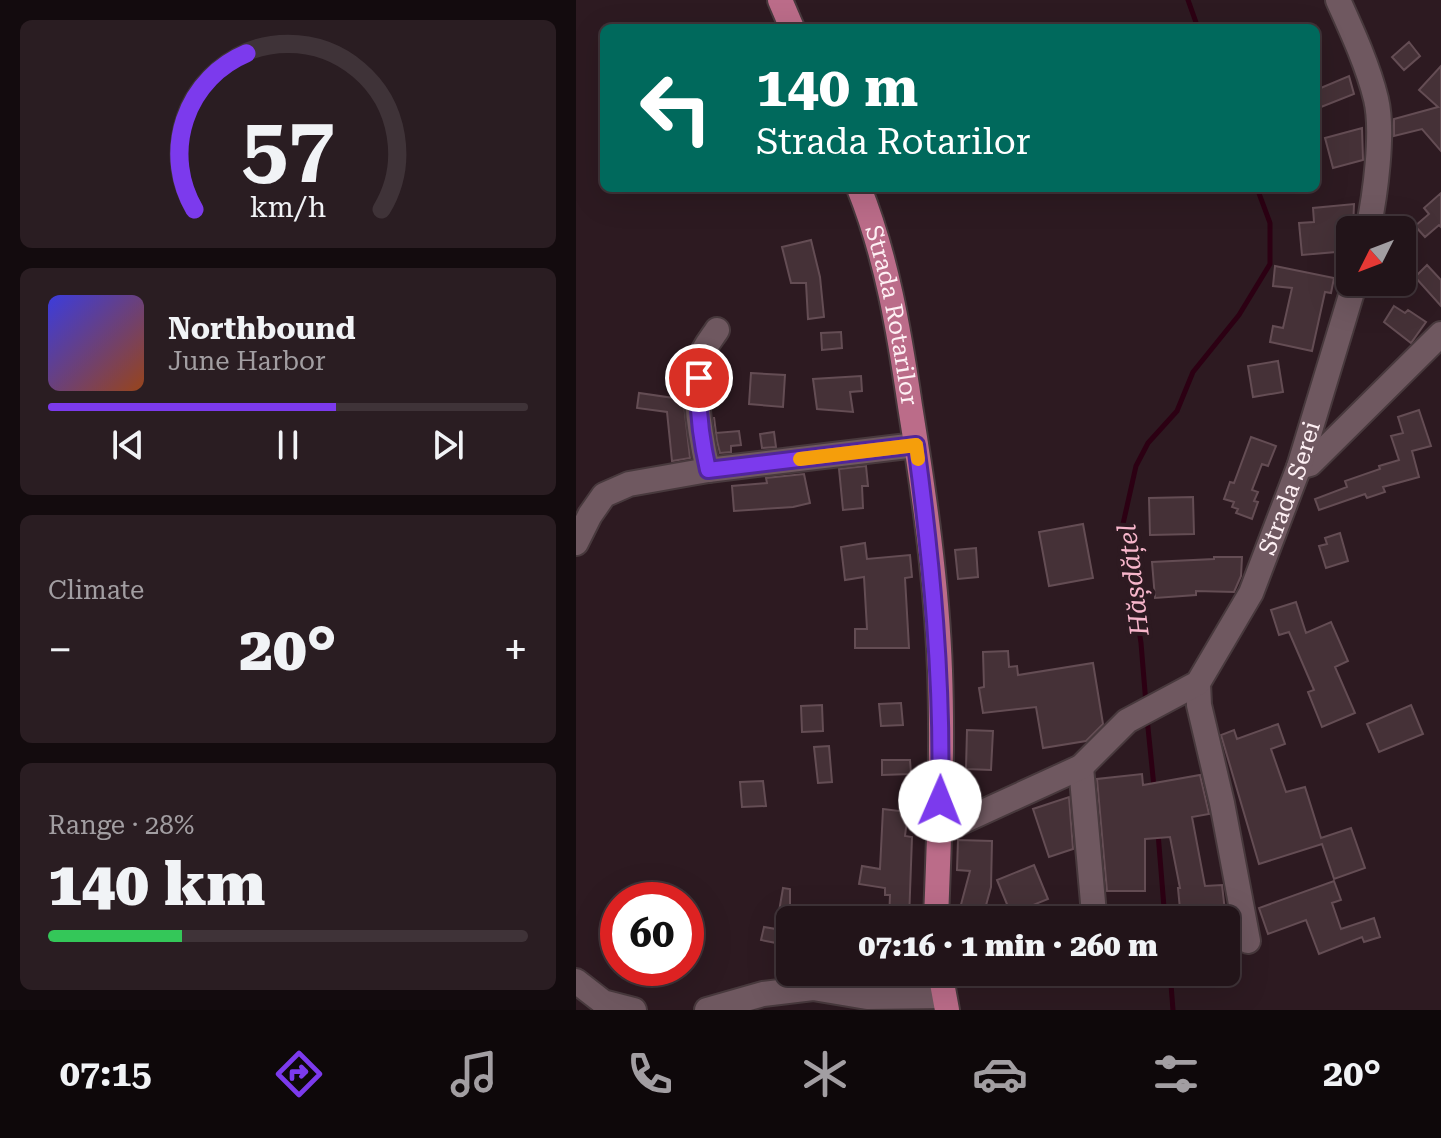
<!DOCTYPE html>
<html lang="en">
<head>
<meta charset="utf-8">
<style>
	:root { --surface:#221419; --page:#2a1d22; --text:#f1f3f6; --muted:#a29ea2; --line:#3f3338; --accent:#7c3aed }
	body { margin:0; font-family:"Roboto Serif",serif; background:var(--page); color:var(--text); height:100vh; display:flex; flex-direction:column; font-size:30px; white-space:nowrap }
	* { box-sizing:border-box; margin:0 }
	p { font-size:26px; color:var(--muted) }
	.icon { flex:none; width:44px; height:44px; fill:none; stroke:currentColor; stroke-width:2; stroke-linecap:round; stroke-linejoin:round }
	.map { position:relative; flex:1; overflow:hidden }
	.side { display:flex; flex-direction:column; gap:20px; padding:20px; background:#130b0e; width:576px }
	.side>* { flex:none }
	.top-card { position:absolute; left:24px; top:24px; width:720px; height:168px; border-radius:12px; box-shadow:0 8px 32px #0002,0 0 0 2px var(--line); background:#00695c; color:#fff; overflow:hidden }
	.needle { width:52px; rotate:228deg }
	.buttons { position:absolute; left:760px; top:216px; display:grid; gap:16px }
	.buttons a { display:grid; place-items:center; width:80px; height:80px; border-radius:12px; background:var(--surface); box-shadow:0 8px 32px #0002,0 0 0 2px var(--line); font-size:40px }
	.speed { position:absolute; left:24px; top:882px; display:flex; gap:16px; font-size:40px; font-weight:700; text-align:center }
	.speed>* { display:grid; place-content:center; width:104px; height:104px; border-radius:50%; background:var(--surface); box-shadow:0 8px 32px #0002,0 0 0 2px var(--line); line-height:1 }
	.speed .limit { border:12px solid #d22; background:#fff; color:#111 }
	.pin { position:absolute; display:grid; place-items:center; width:68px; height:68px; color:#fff; margin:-34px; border:4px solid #fff; border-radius:50%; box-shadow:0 2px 8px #0007 }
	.me { position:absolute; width:88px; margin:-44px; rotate:1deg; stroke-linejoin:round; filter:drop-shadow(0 0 6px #0008) }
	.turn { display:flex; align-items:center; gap:28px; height:168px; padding:0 24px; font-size:36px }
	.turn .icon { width:104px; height:104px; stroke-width:2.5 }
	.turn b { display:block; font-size:56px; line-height:68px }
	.big { font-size:60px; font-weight:800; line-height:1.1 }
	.side .widget { flex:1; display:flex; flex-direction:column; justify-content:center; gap:12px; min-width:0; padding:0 28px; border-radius:12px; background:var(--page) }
	.side .dial { align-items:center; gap:0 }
	.dial svg { height:208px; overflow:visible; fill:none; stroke:var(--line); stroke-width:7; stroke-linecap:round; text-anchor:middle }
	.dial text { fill:var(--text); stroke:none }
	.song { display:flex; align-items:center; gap:24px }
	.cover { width:96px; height:96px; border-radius:12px; background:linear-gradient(135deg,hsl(240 70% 55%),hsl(20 70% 35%)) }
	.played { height:8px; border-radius:4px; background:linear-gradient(90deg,var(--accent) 60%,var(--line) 60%) }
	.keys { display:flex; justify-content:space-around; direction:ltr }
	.heat { display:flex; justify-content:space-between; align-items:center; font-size:44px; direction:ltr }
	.charge { height:12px; border-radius:6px; background:linear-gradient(90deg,#34c759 28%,var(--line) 0) }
	.trip { position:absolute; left:200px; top:906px; width:464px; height:80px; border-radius:12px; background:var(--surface); box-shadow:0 8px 32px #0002,0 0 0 2px var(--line); font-weight:800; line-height:80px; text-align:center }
	.tab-bar { display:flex; height:128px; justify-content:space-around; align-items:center; background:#0e080a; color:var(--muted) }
	.tab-bar .icon { width:56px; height:56px }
	.tab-bar .active { color:var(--accent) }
	.tab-bar b { font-size:36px; color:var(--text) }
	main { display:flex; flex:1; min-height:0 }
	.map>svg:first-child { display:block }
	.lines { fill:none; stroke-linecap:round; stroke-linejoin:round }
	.stream { stroke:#2c0013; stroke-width:5 }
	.building { fill:#453137; stroke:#644d54; stroke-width:2 }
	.minor-casing { stroke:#48393d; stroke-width:28 }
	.major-casing { stroke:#48393d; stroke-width:28 }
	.minor { stroke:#6f5860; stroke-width:24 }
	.major { stroke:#bb6c89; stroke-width:24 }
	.route-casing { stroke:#51269a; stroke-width:20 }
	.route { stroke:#7c3aed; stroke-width:14 }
	.slow { stroke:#f59e0b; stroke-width:14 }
	.labels { text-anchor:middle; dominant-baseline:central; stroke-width:8; stroke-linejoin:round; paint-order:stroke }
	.street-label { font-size:24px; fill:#fef0f4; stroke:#2d1a21 }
	.water-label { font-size:26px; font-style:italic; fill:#f7b6cb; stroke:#2d1a21 }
</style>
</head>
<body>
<main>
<section class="side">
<div class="widget dial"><svg viewBox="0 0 100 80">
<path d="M14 69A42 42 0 1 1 86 69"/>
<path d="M14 69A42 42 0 0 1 34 9" stroke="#7c3aed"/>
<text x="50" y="56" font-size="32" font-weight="700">57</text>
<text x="50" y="72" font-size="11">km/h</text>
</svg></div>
<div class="widget">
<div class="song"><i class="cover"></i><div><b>Northbound</b><p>June Harbor</p></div></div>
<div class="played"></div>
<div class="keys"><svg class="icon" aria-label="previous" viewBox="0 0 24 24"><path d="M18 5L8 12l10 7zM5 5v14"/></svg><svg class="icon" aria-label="pause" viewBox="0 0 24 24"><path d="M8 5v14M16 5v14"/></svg><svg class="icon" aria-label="next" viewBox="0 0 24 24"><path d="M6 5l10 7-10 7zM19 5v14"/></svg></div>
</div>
<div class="widget"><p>Climate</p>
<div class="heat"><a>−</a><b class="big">20°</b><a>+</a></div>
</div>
<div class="widget"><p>Range · 28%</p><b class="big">140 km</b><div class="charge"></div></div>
</section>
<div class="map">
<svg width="865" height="1010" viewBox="0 0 865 1010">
	<rect width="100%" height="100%" fill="#2d1a21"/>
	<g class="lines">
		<!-- stream -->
		<path class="stream" d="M612,0L622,28
			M570,704L565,643L547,524L560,466L572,443L601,411L617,372L663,315L694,264V223L681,188
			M571,718L578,787
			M582,833L589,920
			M594,972L597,1010"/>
	</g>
	<!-- building -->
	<path class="building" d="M833,42L844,56L828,70L816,57Z
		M865,66V151L846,129L818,136V119L862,107L843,90Z
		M773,76L778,94L740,109V90Z
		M786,128L787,160L757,168L749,138Z
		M865,193V227L863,225L849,237L839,226L853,214L848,208Z
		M778,204L777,230L766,231L767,242L760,252L726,255L723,223L738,222L737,208Z
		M235,240L244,277L248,317L232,319L230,283H215L206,247Z
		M851,265L865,280V306L839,277Z
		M699,266L758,278L755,293L749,292L736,351L694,342L697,326L707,328L716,288L697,286Z
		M818,306L829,313L832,310L850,322L835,343L808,322Z
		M265,332L266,348L246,350L245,333Z
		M702,361L707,392L677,397L672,366Z
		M175,373L209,375L207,407L173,404Z
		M285,376L286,391L274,392L277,412L241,409L237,379Z
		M98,387H106L114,458L96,461L91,412L61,408L63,393L98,398Z
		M843,410L855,446L836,451L843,477L807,487L809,492L791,498L789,494L743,510L739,499L771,487L769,481L804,469L803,466L823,460L815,436L827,433L822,417Z
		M138,417L140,433L163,431L165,445L155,446V452L144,453L141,441Z
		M198,432L200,447L186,448L184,434Z
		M675,437L700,446L692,466L686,464L676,490L682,492L678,501L682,502L676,519L660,513L662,509L656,507L658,502L648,499L654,482L658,483Z
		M290,466L292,486H286L287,508L267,510L263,469Z
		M228,474L234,503L217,507L158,511L156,486L191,483L190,478Z
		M617,497L618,534L574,535L573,498Z
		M507,524L517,578L473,586L463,532Z
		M764,533L772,561L750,568L743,546L751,544L749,538Z
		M289,543L291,559L334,555L336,577L329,578L333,648H279V629H291L288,577L269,580L265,547Z
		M400,548L402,577L382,579L379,550Z
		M638,557H666L665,576L658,592L620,591V595L579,598L576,562L638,559Z
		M720,602L730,633L755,622L772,661L759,667L779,713L746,727L732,692L738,690L713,632L703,635L695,610Z
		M432,651L433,667L441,666L442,675L517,663L527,724L510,741L467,748L460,707L407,713L403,688L408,687L407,652Z
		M325,703L327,725L305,726L303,704Z
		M246,705L247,731L226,732L225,706Z
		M835,705L847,734L803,752L791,724Z
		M702,724L709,744L695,749L710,792L729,787L745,838L775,828L789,868L758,879L746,844L683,864L645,735L658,730L661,739Z
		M391,730L417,731L415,770L390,769Z
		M253,746L256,782L242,783L238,747Z
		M306,760H334L335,774L306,775Z
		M566,774L567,785L624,775L633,814L616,817L629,886L646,885L650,920H605L602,888H604L594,837L569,839V891H531L521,779Z
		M187,781L190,806L166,807L164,782Z
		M493,797L497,849L473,857L457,809Z
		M307,809L332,812L329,836L336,837L333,920H313L314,895H309V888L283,884L286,866L304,869Z
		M382,840L416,841L415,887L406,920H386L388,914L383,912L394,871L381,870Z
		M458,865L472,899L435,914L421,880Z
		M758,881L765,900L756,903L765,929L798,918L804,937L788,942L786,937L743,954L730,920L692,934L683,908Z
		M207,888L214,889V935L202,932L200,943L185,940L188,927L200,929Z
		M401,972H426L427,984L402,987Z"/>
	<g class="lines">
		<!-- minor casing -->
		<g class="minor-casing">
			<g id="minor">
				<path d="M762,0C776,31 792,66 800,99C808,132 799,196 792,230"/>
				<path d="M723,467L734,464L865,334"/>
				<path d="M132,470C125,439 115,388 125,357C127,348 136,338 141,330"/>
				<path d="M0,543L14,515L28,495L53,484L132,470L340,445"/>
				<path d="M622,683L623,705L646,803L672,941"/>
				<path d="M505,767L518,914"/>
				<path id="s1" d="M363,832L505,767L551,721L622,683L675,593L723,467L779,282"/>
				<path d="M0,981L27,1002L58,1010"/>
				<path d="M131,1010L187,994L237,988L291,997L367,996"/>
			</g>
		</g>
		<!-- major casing -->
		<g class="major-casing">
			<g id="major">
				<path d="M204,0L216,28"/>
				<path id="s2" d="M283,188C311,258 323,331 334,406C348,493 361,583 364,671C367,754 363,837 360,920"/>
				<path d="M364,972L371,1010"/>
			</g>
		</g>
		<!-- minor -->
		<use href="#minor" class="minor"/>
		<!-- major -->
		<use href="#major" class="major"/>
	</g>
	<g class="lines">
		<!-- route casing -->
		<g class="route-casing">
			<path id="route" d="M123,378C121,409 125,439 132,470L340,445C356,564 367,681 364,801"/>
		</g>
		<!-- route -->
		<use href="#route" class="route"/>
		<!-- slow -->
		<path class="slow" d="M224,459L340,445L342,459"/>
	</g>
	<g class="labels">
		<!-- street labels -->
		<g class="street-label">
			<text stroke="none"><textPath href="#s2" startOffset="132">Strada Rotarilor</textPath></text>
			<text stroke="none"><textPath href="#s1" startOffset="518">Strada Serei</textPath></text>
		</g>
		<!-- water labels -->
		<g class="water-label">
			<text transform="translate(557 580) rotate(-97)">Hășdățel</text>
		</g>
	</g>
</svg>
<div class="buttons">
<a><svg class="needle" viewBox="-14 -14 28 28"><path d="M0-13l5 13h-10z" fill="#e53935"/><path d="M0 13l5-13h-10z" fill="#a29ea2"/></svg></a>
</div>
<div class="speed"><div class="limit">60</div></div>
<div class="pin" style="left:123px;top:378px;background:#d93025"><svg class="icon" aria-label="arrive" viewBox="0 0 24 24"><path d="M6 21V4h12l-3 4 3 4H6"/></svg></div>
<svg class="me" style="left:364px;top:801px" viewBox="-20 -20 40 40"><circle r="19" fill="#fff"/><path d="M0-13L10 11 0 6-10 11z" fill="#7c3aed"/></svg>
<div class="trip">07:16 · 1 min · 260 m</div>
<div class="top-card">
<div class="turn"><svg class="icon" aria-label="left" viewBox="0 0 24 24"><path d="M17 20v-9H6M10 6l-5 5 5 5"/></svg><div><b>140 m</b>Strada Rotarilor</div></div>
</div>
</div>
</main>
<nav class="tab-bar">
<b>07:15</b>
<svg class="icon active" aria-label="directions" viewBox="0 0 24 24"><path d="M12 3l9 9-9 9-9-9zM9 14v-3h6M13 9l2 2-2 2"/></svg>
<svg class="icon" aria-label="music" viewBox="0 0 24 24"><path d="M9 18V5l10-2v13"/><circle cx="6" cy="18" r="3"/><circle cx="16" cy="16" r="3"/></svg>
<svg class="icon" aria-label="phone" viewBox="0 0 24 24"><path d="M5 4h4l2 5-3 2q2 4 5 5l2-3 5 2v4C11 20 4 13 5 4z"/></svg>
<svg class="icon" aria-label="climate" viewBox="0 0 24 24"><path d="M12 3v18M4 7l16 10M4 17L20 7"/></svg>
<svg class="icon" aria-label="car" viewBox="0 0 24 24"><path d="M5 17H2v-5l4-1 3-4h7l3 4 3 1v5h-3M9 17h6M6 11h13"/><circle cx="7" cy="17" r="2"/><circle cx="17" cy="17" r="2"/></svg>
<svg class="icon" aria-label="filters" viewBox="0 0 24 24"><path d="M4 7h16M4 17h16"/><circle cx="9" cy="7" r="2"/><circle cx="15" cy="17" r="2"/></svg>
<b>20°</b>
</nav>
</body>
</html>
